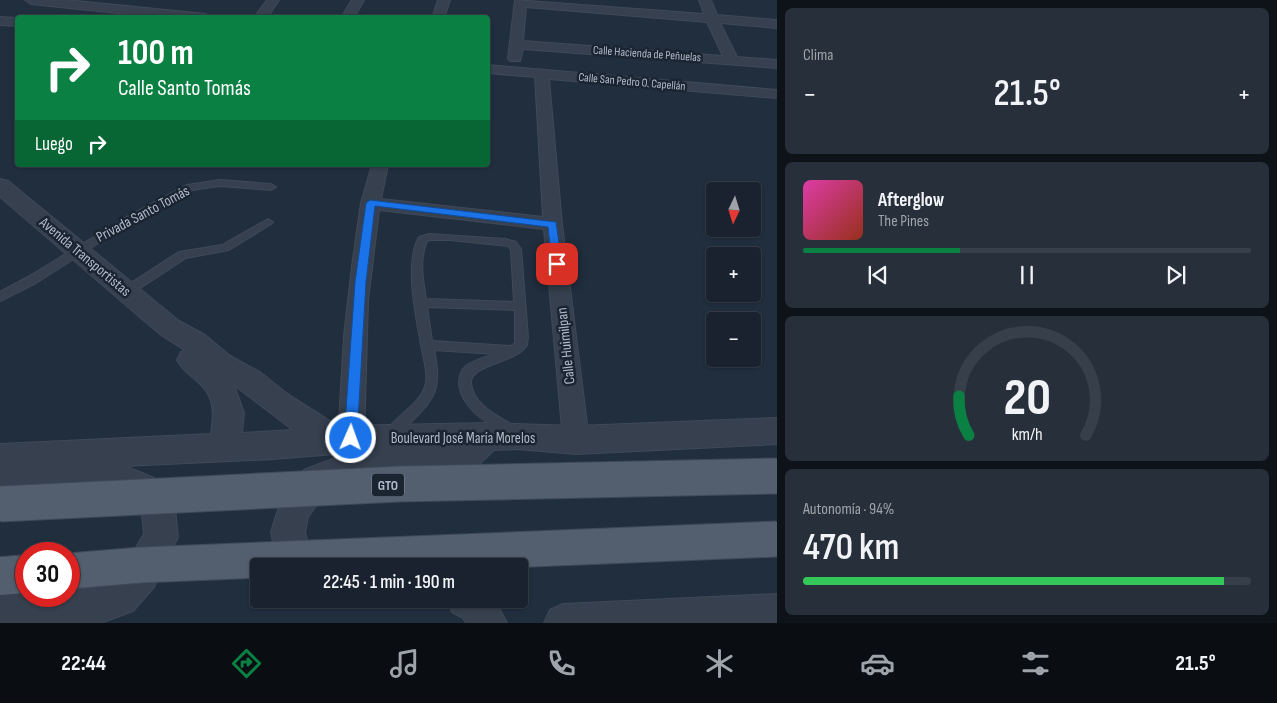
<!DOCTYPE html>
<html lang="es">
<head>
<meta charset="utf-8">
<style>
	:root { --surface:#19222e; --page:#262f3a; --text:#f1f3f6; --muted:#9fa4aa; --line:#373f4a; --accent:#0b8043 }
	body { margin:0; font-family:"Sofia Sans Condensed",sans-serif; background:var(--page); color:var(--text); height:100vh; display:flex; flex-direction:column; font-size:19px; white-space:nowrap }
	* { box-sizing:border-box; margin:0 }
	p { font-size:16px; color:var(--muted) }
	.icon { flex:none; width:28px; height:28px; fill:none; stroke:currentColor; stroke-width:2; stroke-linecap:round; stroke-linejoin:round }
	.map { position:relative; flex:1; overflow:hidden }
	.details { display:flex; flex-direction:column; gap:8px; padding:8px; background:#0e1319; width:500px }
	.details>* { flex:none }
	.top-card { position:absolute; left:15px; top:15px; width:475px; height:152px; border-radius:5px; box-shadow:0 1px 4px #0004,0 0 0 1px var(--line); background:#0b8043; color:#fff; overflow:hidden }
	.needle { width:32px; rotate:184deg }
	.controls { position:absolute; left:706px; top:182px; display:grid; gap:10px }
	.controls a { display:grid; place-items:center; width:55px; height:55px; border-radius:5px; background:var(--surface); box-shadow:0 1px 4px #0004,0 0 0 1px var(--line); font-size:25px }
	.speed { position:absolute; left:15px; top:542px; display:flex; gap:10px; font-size:25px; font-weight:700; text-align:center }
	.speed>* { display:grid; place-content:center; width:65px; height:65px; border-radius:50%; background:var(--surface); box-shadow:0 1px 4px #0004,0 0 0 1px var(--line); line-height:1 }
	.speed .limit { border:8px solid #d22; background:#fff; color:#111 }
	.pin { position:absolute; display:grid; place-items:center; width:42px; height:42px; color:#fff; margin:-21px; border-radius:10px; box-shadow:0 2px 8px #0006 }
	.me { position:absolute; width:55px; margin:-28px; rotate:2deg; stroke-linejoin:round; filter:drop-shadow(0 0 4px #0008) }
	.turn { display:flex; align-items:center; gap:18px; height:105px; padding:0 20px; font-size:22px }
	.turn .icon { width:65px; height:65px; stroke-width:2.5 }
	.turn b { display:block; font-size:35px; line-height:42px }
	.then { display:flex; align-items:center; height:48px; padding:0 20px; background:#0003; gap:10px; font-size:19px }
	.big { font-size:38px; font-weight:600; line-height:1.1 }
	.details .tile { flex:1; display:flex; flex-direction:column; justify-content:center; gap:8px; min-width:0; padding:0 18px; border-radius:8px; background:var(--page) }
	.details .dial { align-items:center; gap:0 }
	.dial svg { height:130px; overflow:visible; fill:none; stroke:var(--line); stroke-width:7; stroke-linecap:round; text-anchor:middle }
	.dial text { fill:var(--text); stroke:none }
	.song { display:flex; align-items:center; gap:15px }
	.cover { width:60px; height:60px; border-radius:8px; background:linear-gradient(135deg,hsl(320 70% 55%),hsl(10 70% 35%)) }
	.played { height:5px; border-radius:2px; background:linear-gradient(90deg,var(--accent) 35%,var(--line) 35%) }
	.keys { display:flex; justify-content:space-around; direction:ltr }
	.heat { display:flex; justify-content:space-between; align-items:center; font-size:28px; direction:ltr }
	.charge { height:8px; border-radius:4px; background:linear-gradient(90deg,#34c759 94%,var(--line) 0) }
	.trip { position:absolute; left:250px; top:558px; width:278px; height:50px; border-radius:5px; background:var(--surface); box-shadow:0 1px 4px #0004,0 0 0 1px var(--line); font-weight:600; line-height:50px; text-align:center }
	.tab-bar { display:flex; height:80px; justify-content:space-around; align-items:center; background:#0a0e12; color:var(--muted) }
	.tab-bar .icon { width:35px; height:35px }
	.tab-bar .selected { color:var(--accent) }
	.tab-bar b { font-size:22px; color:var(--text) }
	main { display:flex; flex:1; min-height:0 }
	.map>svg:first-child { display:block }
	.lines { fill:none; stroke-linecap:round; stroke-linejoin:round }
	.service-casing { stroke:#3f4957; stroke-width:2 }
	.minor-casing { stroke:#3f4957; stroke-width:2 }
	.tertiary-casing { stroke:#3f4957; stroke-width:2 }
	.primary-casing { stroke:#3f4957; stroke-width:1 }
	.service { fill:#36404e; fill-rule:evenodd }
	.minor { fill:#36404e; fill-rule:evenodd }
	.tertiary { fill:#36404e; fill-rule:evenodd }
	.primary { fill:#535f6e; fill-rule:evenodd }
	.primary-bridge-casing { stroke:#3f4957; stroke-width:37; stroke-linecap:butt }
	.primary-bridge { stroke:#535f6e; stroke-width:35 }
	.route { fill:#1a73e8; stroke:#114b97 }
	.labels { text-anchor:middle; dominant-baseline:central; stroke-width:5; stroke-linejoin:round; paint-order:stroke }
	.far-street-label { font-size:12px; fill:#b1bac9; stroke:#1b2532 }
	.shield { fill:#1b2532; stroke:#848d9c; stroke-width:1 }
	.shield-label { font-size:14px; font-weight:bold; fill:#b1bac9 }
	.street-label { font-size:15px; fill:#b1bac9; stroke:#1b2532 }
</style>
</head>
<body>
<main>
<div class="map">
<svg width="777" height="623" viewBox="0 0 777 623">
	<rect width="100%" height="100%" fill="#212e3e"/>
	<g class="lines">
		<!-- service casing -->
		<g class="service-casing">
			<path id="service" d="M220,180L271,184L276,187L271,190L220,186L192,190L131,222L36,283L0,301V292L28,277L125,218L187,185Z
				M268,219L273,222L271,224L229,250L186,258L131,294L127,295L122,291L123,288L179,252L222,245Z
				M429,234L505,239L516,242L521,249L528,337L527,345C517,363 470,364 471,383C473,406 500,417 518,428L520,432L518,436L513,438L508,436C488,423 462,410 459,384C459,377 461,370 466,366C473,360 486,357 495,354L434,350C446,402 424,404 395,440L390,442L385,440L383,436C393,416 421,406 426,383C428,371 423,357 421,345C416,316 404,263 419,237ZM430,240H450L508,246L511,250L514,302L426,299C423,281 419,258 427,241ZM427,307L515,310V343L511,346L432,341Z"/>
		</g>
		<!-- minor casing -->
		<g class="minor-casing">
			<path id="minor" d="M25,0H66L206,14L212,18H165L31,4Z
				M267,0H279L267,18H254Z
				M352,0H364L354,18H341Z
				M438,0H450L444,18H432Z
				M515,0L704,14L699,0H711L717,15L777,20V28L720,23L737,57L777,60V68L523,49L520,61H510L508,58ZM526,7L707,22L723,56L523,41Z
				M0,17L18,18V26L0,25Z
				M488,65L777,90V98L549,79L562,224L589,440L585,448L576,451L567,448L563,440L544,229L379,210L368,301L364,439L360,447L351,450L342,447L338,439L344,336L352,266L361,203L372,165H388L381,199L543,217L535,77L488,73Z"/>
		</g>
		<!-- tertiary casing -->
		<g class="tertiary-casing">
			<path id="tertiary" d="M0,179L8,181L179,321L205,335L230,356L261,373L286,393L338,426L488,423L576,426L777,418V444L576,454L518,449L494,450L476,467L446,478L350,481L326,492L308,517L305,532L314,566H278L271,532L281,500L304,470L348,453L273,459L125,466L154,478L170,498L175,509L178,537L154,587L133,611L101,623H0V595L26,593V596H69V590L93,588L108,583L128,561L144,534L142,514L130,500L111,491L7,496L0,493V444L211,434C213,420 215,405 207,392C199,379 184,374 177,360L181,352L186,351L161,335L0,197ZM234,385L293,430L242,433L244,413Z
				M777,594V623H544L550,610L563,604Z
				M447,599H494L507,623H466L463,618L452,612Z"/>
		</g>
		<!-- primary casing -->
		<g class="primary-casing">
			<path id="primary" d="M26,555V593L0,595V557Z"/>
		</g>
		<!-- service -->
		<use href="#service" class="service"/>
		<!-- minor -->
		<use href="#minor" class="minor"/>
		<!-- tertiary -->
		<use href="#tertiary" class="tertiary"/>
		<!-- primary -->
		<use href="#primary" class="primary"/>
		<!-- primary-bridge casing -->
		<g class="primary-bridge-casing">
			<path id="primary-bridge" d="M0,504L399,484L777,476
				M69,571L141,565L777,539"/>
		</g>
		<!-- primary-bridge -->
		<use href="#primary-bridge" class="primary-bridge"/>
	</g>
	<!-- route -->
	<path class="route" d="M370,200L556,222L562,264L557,267L552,264L548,227L375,206L366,282L357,438L355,443L351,444L346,443L344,438L355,282L366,203Z"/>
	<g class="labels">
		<!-- far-street labels -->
		<g class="far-street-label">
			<text transform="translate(647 54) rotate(4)">Calle Hacienda de Peñuelas</text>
			<text transform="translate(632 82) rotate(5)">Calle San Pedro O. Capellán</text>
		</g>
		<!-- shield labels -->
		<rect class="shield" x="372" y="473.5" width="32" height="23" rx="4"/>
		<g class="shield-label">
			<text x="388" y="485">GTO</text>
		</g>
		<!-- street labels -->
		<g class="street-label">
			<text transform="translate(143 214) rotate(-28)">Privada Santo Tomás</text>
			<text transform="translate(85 257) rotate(40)">Avenida Transportistas</text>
			<text transform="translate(566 346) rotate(-96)">Calle Huimilpan</text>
			<text x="463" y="438">Boulevard José María Morelos</text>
		</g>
	</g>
</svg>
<div class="controls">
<a><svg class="needle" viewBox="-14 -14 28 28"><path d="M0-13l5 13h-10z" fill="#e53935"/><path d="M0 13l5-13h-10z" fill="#9fa4aa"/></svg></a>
<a>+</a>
<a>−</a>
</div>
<div class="speed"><div class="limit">30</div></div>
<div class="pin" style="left:557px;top:264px;background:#d93025"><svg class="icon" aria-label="arrive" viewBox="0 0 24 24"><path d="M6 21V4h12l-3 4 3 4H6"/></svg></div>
<svg class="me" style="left:351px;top:438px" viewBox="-20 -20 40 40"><circle r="17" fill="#1a73e8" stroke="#fff" stroke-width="3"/><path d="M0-11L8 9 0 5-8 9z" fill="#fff"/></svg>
<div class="trip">22:45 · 1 min · 190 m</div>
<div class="top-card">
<div class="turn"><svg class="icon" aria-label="right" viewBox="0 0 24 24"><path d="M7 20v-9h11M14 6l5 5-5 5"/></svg><div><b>100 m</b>Calle Santo Tomás</div></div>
<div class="then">Luego<svg class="icon" aria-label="right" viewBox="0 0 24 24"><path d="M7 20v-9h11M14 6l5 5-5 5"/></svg></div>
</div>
</div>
<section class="details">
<div class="tile"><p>Clima</p>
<div class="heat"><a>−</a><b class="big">21.5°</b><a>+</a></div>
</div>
<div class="tile">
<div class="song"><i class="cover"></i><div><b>Afterglow</b><p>The Pines</p></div></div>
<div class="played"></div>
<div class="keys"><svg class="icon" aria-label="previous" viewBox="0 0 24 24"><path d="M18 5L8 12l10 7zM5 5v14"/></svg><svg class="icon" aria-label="pause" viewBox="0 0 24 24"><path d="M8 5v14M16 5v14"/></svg><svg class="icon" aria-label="next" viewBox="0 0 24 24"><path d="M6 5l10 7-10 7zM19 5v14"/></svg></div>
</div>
<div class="tile dial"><svg viewBox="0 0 100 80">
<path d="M14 69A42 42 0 1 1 86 69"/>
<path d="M14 69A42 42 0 0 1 8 45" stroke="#0b8043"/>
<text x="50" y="56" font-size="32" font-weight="700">20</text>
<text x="50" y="72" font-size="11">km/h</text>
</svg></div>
<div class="tile"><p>Autonomía · 94%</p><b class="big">470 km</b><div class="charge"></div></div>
</section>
</main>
<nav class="tab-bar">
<b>22:44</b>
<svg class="icon selected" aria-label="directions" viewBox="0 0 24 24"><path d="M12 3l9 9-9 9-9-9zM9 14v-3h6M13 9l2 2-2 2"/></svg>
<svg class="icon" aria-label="music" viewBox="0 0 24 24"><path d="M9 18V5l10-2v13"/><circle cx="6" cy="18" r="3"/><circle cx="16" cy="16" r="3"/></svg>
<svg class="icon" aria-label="phone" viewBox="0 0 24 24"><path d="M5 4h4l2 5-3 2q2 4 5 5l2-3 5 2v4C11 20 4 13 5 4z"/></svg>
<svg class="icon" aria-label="climate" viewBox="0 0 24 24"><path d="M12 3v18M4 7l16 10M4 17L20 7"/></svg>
<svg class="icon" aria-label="car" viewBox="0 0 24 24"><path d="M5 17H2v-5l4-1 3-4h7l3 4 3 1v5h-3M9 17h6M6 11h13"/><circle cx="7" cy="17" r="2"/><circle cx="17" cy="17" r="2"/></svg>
<svg class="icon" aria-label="filters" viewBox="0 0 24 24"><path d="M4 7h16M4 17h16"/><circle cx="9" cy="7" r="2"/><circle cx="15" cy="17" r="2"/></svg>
<b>21.5°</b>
</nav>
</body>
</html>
